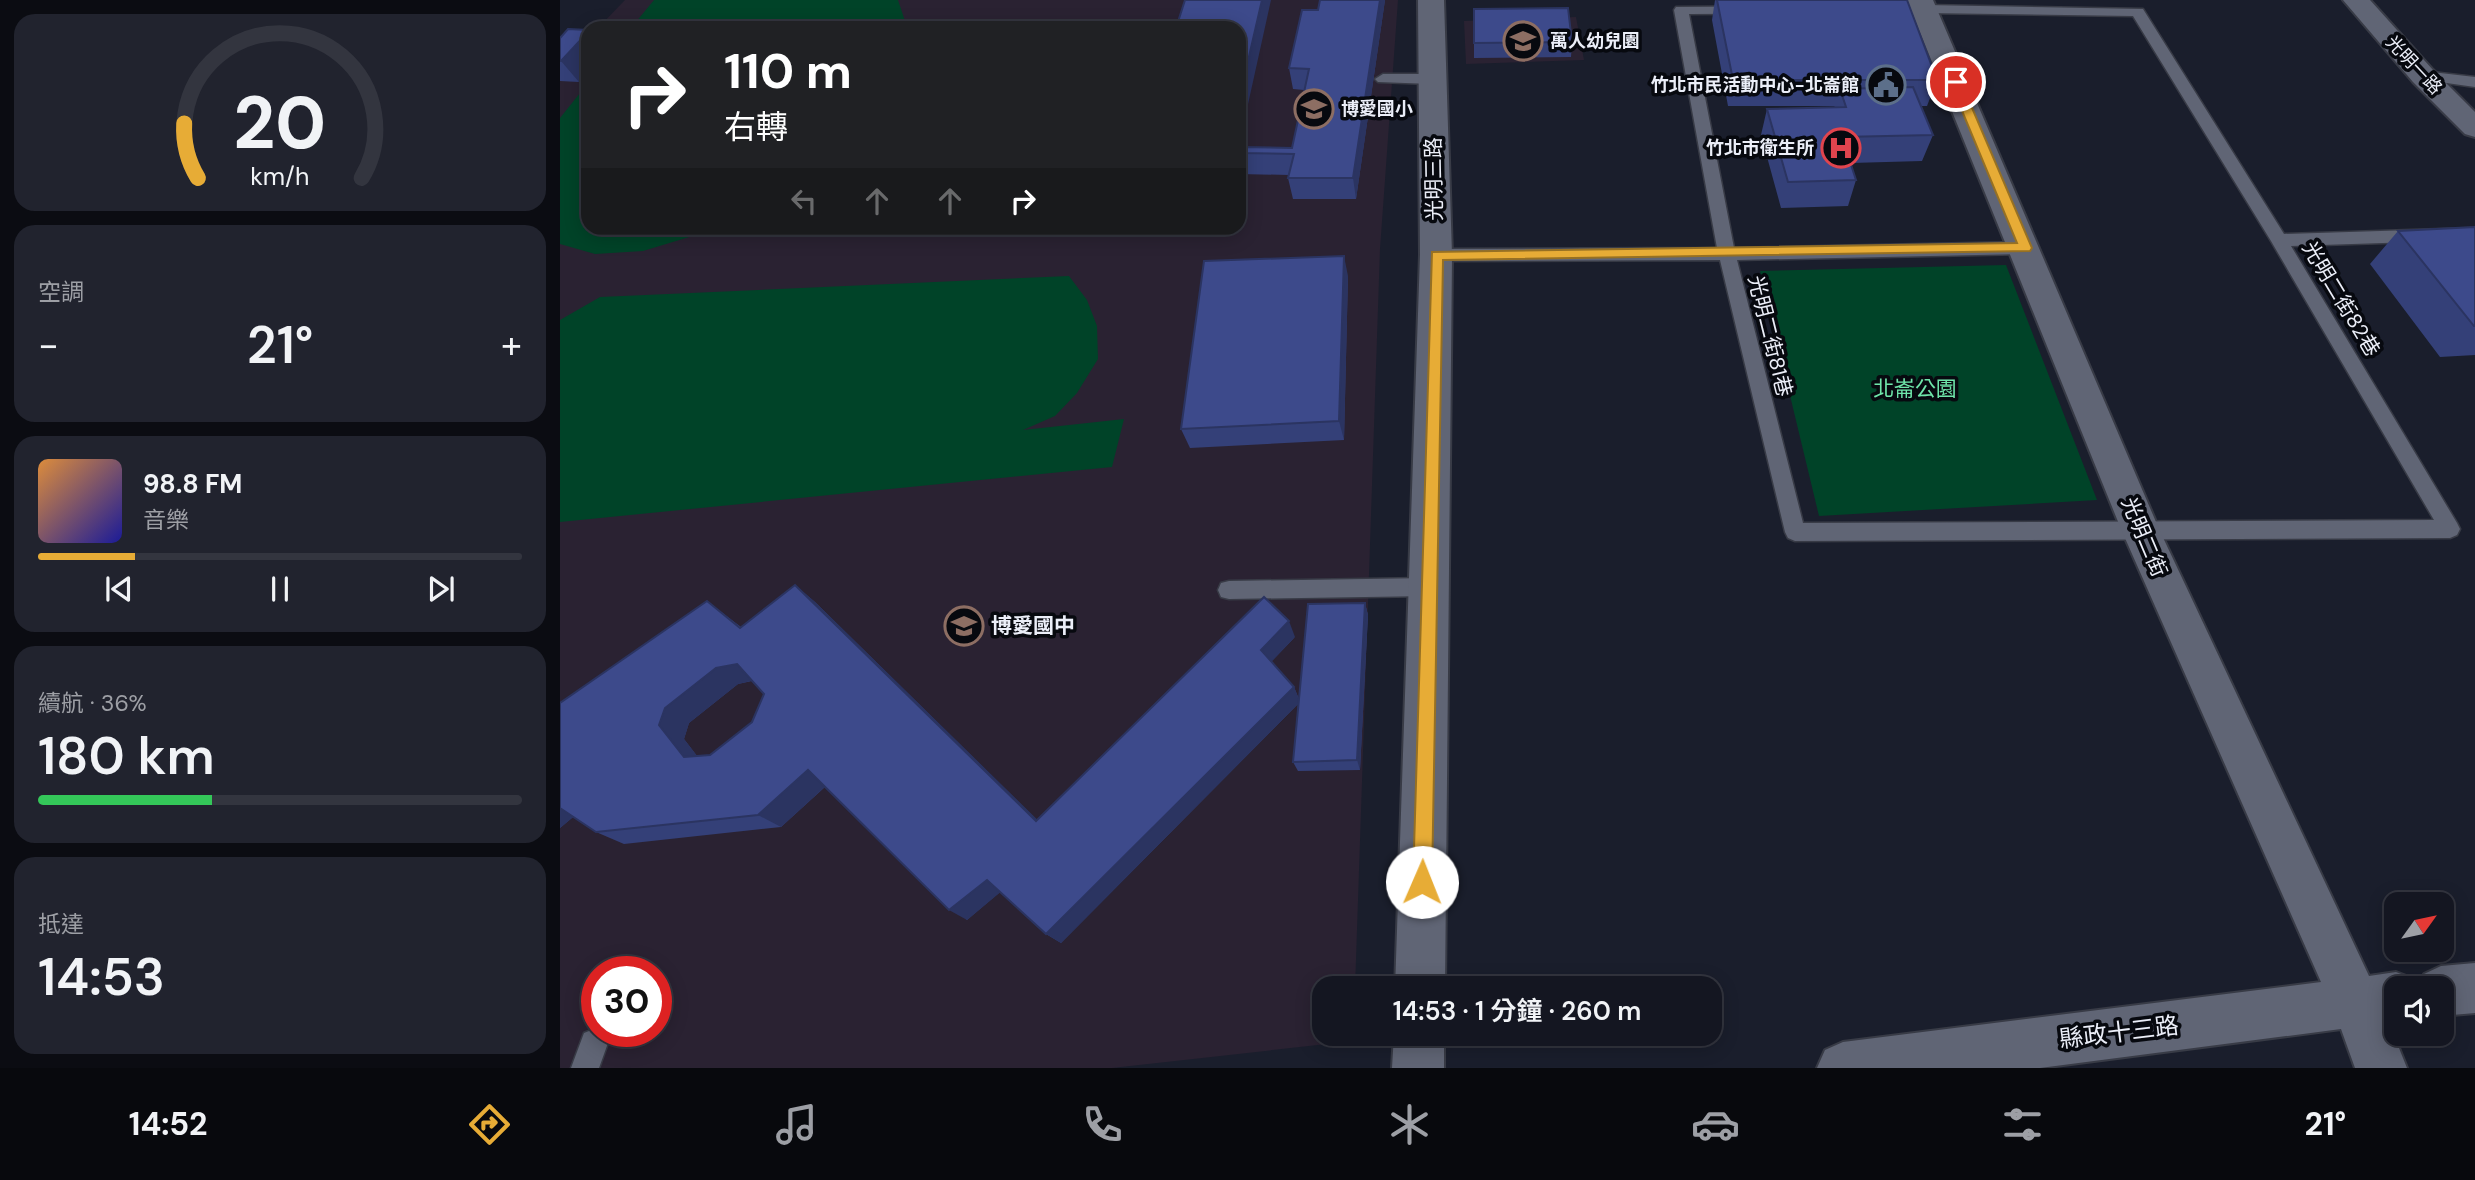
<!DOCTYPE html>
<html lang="zh-TW">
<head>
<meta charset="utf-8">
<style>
	:root { --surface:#141621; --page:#21232e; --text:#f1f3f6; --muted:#9d9fa5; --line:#33353f; --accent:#e7ac36 }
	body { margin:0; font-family:"DM Sans","Noto Sans TC",sans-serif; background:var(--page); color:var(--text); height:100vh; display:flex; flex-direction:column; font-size:26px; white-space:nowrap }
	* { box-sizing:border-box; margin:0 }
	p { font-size:23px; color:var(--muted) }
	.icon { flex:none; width:38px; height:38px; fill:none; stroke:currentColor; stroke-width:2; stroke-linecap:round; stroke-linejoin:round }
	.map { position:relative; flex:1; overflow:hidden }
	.details { display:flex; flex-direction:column; gap:14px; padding:14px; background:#0b0c12; width:560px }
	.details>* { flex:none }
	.guide { position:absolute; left:21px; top:21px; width:665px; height:214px; border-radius:21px; box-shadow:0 4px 18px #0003,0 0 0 2px var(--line); background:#202124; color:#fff; overflow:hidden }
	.needle { width:46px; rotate:57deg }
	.controls { position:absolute; left:1824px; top:892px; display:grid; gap:14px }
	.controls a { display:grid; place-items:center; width:70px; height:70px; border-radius:14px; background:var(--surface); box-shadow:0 4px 18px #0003,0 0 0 2px var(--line); font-size:35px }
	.speed { position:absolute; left:21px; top:956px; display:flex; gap:14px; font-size:35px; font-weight:700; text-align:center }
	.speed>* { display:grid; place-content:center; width:91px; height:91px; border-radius:50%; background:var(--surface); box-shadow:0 4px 18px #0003,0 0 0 2px var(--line); line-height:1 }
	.speed .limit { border:10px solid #d22; background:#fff; color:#111 }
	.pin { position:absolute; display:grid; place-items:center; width:60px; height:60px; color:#fff; margin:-30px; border:4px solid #fff; border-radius:50%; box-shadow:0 2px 7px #0007 }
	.me { position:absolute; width:77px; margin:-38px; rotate:1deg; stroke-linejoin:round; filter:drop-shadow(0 0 5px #0008) }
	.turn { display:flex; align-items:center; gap:24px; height:147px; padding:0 28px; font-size:32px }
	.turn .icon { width:91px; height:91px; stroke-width:2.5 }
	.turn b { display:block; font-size:49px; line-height:60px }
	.lanes { display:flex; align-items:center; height:66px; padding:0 28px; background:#0003; justify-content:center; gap:35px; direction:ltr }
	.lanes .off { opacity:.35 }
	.big { font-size:52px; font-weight:600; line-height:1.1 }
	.details .tile { flex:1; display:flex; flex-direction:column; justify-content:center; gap:10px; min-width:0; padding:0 24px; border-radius:21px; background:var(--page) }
	.details .dial { align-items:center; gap:0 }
	.dial svg { height:182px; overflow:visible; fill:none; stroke:var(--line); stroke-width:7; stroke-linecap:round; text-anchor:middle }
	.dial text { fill:var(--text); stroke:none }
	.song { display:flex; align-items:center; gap:21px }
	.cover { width:84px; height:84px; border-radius:10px; background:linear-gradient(135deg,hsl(30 70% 55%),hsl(240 70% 35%)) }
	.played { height:7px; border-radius:4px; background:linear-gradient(90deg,var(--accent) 20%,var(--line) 20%) }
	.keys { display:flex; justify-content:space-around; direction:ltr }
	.heat { display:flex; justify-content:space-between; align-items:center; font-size:38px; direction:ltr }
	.charge { height:10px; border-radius:5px; background:linear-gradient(90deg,#34c759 36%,var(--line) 0) }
	.trip { position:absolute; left:752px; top:976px; width:410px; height:70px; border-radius:21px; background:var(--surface); box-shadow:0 4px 18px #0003,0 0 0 2px var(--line); font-weight:600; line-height:70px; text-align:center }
	.menu { display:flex; height:112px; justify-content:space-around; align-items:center; background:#08090d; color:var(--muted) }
	.menu .icon { width:49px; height:49px }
	.menu .on { color:var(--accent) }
	.menu b { font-size:32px; color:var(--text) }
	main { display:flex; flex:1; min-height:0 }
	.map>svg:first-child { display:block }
	.education { fill:#2a2232; fill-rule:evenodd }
	.green { fill:#004328 }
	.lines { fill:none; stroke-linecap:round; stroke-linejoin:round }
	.service-casing { stroke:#383b46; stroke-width:3 }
	.minor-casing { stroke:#383b46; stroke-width:4 }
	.tertiary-casing { stroke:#383b46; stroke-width:4 }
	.service { fill:#606575; fill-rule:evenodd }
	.minor { fill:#606575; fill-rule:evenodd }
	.tertiary { fill:#606575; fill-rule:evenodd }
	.wall { fill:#344078; fill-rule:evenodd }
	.shaded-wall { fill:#2b3461 }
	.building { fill:#3d4a8b; stroke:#2b3461; stroke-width:2; fill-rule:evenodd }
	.route { fill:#e7ac36; stroke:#967023; stroke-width:2 }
	.labels { text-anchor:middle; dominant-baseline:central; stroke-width:7; stroke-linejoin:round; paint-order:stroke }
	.far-poi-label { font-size:18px; font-weight:bold; fill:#ebeef8; stroke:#07090f; text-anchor:start }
	.far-street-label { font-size:18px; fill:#ebeef8; stroke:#07090f }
	.street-label { font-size:21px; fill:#ebeef8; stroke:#07090f }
	.park-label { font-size:21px; fill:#6fe6aa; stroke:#07090f }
	.poi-label { font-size:21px; font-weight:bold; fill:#ebeef8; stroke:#07090f; text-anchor:start }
	.near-street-label { font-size:24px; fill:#ebeef8; stroke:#07090f }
</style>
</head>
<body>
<main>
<section class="details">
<div class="tile dial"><svg viewBox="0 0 100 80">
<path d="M14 69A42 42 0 1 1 86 69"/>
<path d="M14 69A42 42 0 0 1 8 45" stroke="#e7ac36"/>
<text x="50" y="56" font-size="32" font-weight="700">20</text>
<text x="50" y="72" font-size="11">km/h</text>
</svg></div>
<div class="tile"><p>空調</p>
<div class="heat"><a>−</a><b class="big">21°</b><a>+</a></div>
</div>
<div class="tile">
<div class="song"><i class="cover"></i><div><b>98.8 FM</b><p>音樂</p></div></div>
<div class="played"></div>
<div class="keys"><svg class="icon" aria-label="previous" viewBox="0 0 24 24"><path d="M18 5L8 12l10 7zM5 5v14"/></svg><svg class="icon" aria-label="pause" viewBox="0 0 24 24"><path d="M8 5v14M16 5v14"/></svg><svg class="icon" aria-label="next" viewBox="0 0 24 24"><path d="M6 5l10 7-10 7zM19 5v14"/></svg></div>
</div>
<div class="tile"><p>續航 · 36%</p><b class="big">180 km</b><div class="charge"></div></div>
<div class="tile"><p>抵達</p><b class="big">14:53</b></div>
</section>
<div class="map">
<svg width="1915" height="1068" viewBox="0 0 1915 1068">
	<rect width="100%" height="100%" fill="#1a1e2c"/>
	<!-- education -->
	<path class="education" d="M65,0H838L820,249L795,989H765V1034H794V1041L552,1068H0V68L28,38V228H679V28H38ZM37,971H96V1031H37Z
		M1016,17L1024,60L906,64L904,21Z"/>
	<!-- green -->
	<path class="green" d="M94,0H338L346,24L344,28H71Z
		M28,83V228H159L83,251L35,254L0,244V118Z
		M1446,265L1537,500L1259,516L1200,271Z
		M509,276L527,300L537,326L538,359L517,393L495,416L463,430L564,419L552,467L0,522V320L40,297Z"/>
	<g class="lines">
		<!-- service casing -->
		<g class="service-casing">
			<path id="service" d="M1365,5L1583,9L1724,234L1915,228V240L1731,246L1897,523L1900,529L1897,535L1890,538L1235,541L1228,538L1225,532L1160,260L876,261L867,255L876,249L1157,248L1114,10L1116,7ZM1365,13L1573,16L1711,241L1874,520L1243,523L1177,260L1465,254L1474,248L1465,242L1174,248L1129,14Z
				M1863,71L1915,77V87L1858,79L1855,76Z
				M823,74H872L880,79L872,84L818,82L815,79Z
				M869,578L877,580L880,587L877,594L869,596L669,599L661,597L658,590L661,583L669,581Z
				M34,1029L44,1033L48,1043L39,1068H11L24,1033Z"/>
		</g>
		<!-- minor casing -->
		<g class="minor-casing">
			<path id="minor" d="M858,0H884L892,255L885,989H835L860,255Z
				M1347,0H1373L1599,529L1809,976L1836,972L1854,979L1857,989L1864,974L1881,966L1915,963V1013L1881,1016V989H1836V1022L1829,1023L1847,1068H1795L1781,1029L1480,1068H1257L1265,1050L1283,1042L1761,982L1561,529Z
				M834,1034H884V1068H832Z"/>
		</g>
		<!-- tertiary casing -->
		<g class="tertiary-casing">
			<path id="tertiary" d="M1783,0H1810L1873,70L1915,112V137L1905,134L1853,82Z"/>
		</g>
		<!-- service -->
		<use href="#service" class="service"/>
		<!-- minor -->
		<use href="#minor" class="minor"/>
		<!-- tertiary -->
		<use href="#tertiary" class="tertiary"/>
	</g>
	<!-- wall -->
	<path class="wall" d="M760,0H825L796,199H733L728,178L729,175L679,174V147L732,148L744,90L733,89L729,68L758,10Z
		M1155,0L1377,80L1367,106H1361L1373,135L1362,161L1291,163L1296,180L1288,206L1221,208L1201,135L1207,109L1274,107L1275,106H1168L1152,20Z
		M914,9L1012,42L1011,57L914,58Z
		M0,38L19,82L0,81Z
		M1915,227V355L1880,357L1810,264L1838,231Z
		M788,276L784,440L630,448L621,429Z
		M235,585L255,602L477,820L735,637L711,662L734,687L739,699L805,603L808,615L800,770L738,771L733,762L738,704L501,943L486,934L440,892L407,920L265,787L221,827L64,844L36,832L13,817L0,828V703L147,601L181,627ZM192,681L204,694L192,722L150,755L137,756L124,739L129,723L178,684Z"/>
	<!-- shaded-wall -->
	<path class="shaded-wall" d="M702,0H711L679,145V100Z
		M820,0H825L796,199L793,178Z
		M28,32V72L19,82L1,61Z
		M784,256L788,276L784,440L779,421Z
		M235,585L255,602L491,833L476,821Z
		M805,603L808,615L800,770L797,760Z
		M729,621L735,637L708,665L701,650Z
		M177,664L199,679L178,684L129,723L124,739L148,770L124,757L99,725L105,708L156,668Z
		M734,687L740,702L501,943L486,934Z
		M248,770L269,783L221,827L198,815Z
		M0,805L18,813L0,828Z
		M427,880L443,890L407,920L389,910Z"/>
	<!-- building -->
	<path class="building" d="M625,0H702L679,100V28H616Z
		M760,0H820L793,178H728L734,154L679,153V147L732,148L749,69L729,68L742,10H758Z
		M1157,0H1347L1377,80H1173Z
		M1008,8L1012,42L914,43V9Z
		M8,29L28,30V32L1,61H0V38Z
		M1353,87L1373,135L1282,137L1296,180L1228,182L1207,109L1286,107L1280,89Z
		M1915,227V326H1914L1838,231Z
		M784,256L779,421L621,429L644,261Z
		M235,585L476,821L704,597L729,621L701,650L734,687L486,934L427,880L389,910L248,770L198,815L36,832L0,808V703L147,601L180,628ZM177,664L204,694L192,722L150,755L124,757L99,725L105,708L156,668Z
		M805,603L797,760L733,762L748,604Z"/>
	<!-- route -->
	<path class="route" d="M1392,79L1401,82L1472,248L1470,251L883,260L872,882L869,888L862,891L855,888L853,882L872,252L1457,243L1390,82Z"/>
	<!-- icons -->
	<defs>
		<g id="school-ring" transform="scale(2.0125)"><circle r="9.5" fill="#07090f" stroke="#8d6e63" stroke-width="1.5"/><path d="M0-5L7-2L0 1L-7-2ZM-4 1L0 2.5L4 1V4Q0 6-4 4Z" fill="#8d6e63"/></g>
		<g id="civic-ring" transform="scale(2.0125)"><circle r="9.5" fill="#07090f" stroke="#5c6f8a" stroke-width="1.5"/><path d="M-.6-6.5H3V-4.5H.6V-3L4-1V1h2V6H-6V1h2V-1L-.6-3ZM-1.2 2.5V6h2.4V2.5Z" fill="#5c6f8a"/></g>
		<g id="hospital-ring" transform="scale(2.0125)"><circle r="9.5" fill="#07090f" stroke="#e0444e" stroke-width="1.5"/><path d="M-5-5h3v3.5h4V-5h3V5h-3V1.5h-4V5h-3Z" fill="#e0444e"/></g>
	</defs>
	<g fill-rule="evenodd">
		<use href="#school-ring" x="963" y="41"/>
		<use href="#civic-ring" x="1326" y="85"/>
		<use href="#school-ring" x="754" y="109"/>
		<use href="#hospital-ring" x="1281" y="148"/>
		<use href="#school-ring" x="404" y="626"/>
	</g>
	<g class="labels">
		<!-- far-poi labels -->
		<g class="far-poi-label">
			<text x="990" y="41">萬人幼兒園</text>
			<text x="1299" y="85" text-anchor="end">竹北市民活動中心-北崙館</text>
			<text x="781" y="109">博愛國小</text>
			<text x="1254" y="148" text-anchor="end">竹北市衛生所</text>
		</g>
		<!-- far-street labels -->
		<g class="far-street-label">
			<text transform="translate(1854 65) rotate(47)">光明一路</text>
		</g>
		<!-- street labels -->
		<g class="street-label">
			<text transform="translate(874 179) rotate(-91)">光明三路</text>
			<text transform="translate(1781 299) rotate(59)">光明二街82巷</text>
			<text transform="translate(1210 336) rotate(76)">光明二街81巷</text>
			<text transform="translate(1584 537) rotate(67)">光明二街</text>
		</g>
		<!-- park labels -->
		<g class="park-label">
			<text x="1355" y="389">北崙公園</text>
		</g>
		<!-- poi labels -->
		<g class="poi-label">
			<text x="431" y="626">博愛國中</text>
		</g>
		<!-- near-street labels -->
		<g class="near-street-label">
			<text transform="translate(1559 1032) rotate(-7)">縣政十三路</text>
		</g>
	</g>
</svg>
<div class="controls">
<a><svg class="needle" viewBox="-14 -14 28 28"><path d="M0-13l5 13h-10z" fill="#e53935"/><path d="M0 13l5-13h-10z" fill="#9d9fa5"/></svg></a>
<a><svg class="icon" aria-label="sound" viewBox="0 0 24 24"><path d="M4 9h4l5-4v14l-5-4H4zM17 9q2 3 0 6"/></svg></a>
</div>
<div class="speed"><div class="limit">30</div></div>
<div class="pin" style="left:1396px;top:82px;background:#d93025"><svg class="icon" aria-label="arrive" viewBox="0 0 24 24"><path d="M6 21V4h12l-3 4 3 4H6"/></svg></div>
<svg class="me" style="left:862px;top:882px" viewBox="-20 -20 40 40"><circle r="19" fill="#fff"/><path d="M0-13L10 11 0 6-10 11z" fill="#e7ac36"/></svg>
<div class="trip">14:53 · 1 分鐘 · 260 m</div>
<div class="guide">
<div class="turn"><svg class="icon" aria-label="right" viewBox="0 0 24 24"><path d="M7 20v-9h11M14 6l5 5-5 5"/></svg><div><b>110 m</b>右轉</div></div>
<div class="lanes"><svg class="icon off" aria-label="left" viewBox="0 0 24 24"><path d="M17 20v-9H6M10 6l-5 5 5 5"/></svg><svg class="icon off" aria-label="ahead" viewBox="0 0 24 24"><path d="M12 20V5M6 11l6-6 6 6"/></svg><svg class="icon off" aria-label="ahead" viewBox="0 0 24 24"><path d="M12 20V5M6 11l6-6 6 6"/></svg><svg class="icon" aria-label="right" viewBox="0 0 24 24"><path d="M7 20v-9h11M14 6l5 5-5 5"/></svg></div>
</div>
</div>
</main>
<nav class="menu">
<b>14:52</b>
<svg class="icon on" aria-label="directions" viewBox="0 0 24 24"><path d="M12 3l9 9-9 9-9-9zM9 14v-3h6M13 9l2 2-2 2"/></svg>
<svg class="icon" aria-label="music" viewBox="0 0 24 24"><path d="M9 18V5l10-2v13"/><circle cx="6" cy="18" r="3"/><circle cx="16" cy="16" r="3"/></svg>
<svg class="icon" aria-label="phone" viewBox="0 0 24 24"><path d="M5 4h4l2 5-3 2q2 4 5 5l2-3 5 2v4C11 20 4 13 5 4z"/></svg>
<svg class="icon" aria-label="climate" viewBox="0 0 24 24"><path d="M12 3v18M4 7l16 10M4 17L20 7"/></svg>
<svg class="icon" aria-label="car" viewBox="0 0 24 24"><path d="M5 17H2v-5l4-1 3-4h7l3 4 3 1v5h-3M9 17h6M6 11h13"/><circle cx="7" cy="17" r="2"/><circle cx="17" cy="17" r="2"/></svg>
<svg class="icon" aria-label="filters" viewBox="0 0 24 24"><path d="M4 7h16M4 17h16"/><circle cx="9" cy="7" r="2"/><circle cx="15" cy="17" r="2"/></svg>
<b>21°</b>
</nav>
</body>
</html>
